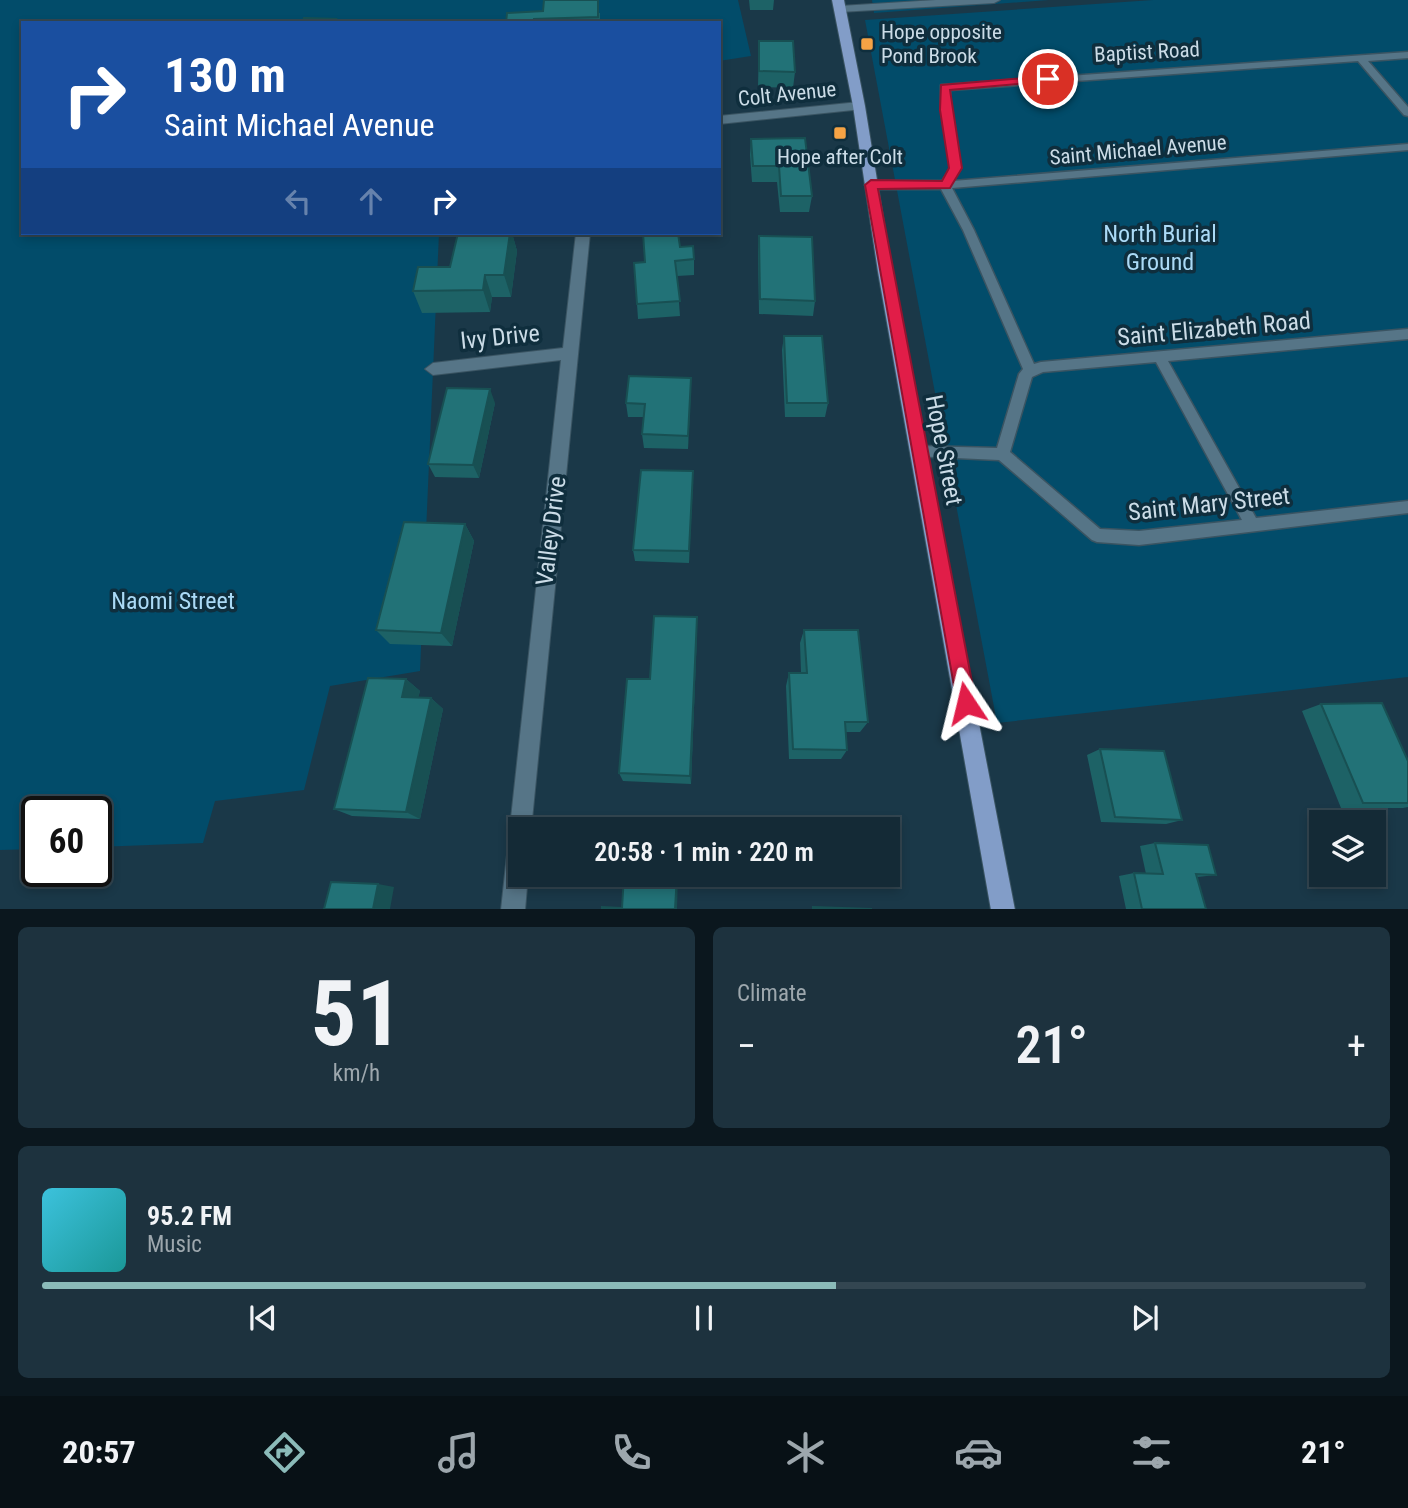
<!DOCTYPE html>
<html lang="en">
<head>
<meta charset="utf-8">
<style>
	:root { --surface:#142a36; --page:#1d323e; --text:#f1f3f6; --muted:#9da7ad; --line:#334651; --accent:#8bbbb9 }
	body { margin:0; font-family:"Roboto Condensed",sans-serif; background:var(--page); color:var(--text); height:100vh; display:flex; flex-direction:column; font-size:26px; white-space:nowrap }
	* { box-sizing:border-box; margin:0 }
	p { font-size:23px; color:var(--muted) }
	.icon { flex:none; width:38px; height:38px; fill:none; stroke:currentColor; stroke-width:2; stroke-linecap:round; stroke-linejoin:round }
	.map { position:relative; height:909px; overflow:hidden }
	.side { display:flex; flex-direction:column; gap:18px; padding:18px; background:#0b171e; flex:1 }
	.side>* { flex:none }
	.guide { position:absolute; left:21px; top:21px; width:700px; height:214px; border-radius:0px; box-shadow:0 4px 10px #0003,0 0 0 2px var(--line); background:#1a4fa0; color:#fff; overflow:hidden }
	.tools { position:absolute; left:1309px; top:810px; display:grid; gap:14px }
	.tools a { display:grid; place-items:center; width:77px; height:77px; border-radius:0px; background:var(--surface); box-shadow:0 4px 10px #0003,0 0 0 2px var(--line); font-size:35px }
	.speed { position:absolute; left:21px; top:796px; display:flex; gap:14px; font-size:35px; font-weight:700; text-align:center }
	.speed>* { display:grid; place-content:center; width:91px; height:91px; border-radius:50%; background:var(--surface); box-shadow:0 4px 10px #0003,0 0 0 2px var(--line); line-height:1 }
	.speed .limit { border:4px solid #111; border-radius:10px; background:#fff; color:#111 }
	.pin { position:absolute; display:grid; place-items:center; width:60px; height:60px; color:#fff; margin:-30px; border:4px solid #fff; border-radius:50%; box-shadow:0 2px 7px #0007 }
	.me { position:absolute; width:77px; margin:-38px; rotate:350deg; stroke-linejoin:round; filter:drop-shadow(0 0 5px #0008) }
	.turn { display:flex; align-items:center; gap:24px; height:147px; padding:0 28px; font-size:32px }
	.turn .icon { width:91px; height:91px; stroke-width:2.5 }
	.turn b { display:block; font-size:49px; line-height:60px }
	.lanes { display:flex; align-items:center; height:66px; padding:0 28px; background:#0003; justify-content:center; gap:35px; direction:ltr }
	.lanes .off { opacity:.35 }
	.big { font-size:52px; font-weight:600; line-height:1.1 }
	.side .tile { flex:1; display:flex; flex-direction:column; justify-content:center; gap:10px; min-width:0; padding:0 24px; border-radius:10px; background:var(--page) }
	.side .dial { align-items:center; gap:0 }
	.dial b { font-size:91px; line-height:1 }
	.song { display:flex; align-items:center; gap:21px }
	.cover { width:84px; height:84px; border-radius:10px; background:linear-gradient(135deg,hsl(190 70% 55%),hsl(180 70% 35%)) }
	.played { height:7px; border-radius:4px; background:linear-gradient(90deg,var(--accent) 60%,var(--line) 60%) }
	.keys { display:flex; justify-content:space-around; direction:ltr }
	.heat { display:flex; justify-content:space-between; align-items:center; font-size:38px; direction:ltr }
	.side .tiles { flex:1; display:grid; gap:18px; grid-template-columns:1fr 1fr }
	.tile:last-child { grid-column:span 2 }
	.trip { position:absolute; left:508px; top:817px; width:392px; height:70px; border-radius:0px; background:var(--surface); box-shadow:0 4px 10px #0003,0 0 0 2px var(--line); font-weight:600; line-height:70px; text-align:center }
	.menu { display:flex; height:112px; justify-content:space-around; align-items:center; background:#081116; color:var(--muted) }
	.menu .icon { width:49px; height:49px }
	.menu .selected { color:var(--accent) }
	.menu b { font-size:32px; color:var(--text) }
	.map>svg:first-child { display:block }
	.green { fill:#024c6a }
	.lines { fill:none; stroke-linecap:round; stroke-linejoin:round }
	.service-casing { stroke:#3a5462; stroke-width:3 }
	.minor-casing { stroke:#3a5462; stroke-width:2 }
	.primary-casing { stroke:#3a5462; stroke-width:2 }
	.service { fill:#567587; fill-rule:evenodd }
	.minor { fill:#567587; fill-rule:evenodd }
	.primary { fill:#829dc8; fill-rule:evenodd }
	.wall { fill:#1d6266 }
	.shaded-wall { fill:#185053 }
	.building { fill:#227277; stroke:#185053; stroke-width:2 }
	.route { fill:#e11d48; stroke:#92132f; stroke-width:2 }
	.poi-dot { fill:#f5a345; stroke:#0f2e3d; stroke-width:2.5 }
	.labels { text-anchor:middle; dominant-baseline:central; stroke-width:7; stroke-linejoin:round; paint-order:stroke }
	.far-poi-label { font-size:21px; fill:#cbdce7; stroke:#0f2e3d; text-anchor:start }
	.far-street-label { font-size:21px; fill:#cbdce7; stroke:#0f2e3d }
	.park-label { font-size:24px; fill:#abdaf6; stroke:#0f2e3d }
	.street-label { font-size:24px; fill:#cbdce7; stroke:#0f2e3d }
</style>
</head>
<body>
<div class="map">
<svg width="1408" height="910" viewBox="0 0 1408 910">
	<rect width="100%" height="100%" fill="#1a3848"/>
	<!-- green -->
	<path class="green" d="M0,0H738L751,56L719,61V23H23V233H439L420,671L330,686L304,790L215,801L203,843L96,847V812H37V849L0,850Z
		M872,0H1049L874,13Z
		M1153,0H1408V677L997,723L865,20Z"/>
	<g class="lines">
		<!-- service casing -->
		<g class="service-casing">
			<path id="service" d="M1408,52V58L1368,61L1408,107V116L1404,115L1358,61L950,90L951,110L961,168L953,181L1408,144V150L952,188L974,230L1034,364L1041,362L1408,329V339L1168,361L1256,518L1408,501V513L1139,545L1097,542L1092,540L999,460L914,456L912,452L914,448L919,446L997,448L1019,374L1023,369L963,230L941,189H871L865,185L871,181H942L951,168L941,110V85ZM1156,362L1242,520L1139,531L1100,529L1010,452L1032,377L1043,372Z"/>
		</g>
		<!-- minor casing -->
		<g class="minor-casing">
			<path id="minor" d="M936,0H1000L994,3L840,12L834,9L840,6Z
				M859,102L863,103V109L719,124V116Z
				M576,233H590L531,830H520V875H528L525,910H501L561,360L433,375L425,369L433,363L563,348Z"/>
		</g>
		<!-- primary casing -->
		<g class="primary-casing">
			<path id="primary" d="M832,0H844L865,106L892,272L1015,910H991L878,272L853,106Z"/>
		</g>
		<!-- service -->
		<use href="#service" class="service"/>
		<!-- minor -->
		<use href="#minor" class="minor"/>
		<!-- primary -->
		<use href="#primary" class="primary"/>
	</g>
	<!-- wall -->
	<path class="wall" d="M749,0H774L773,10H750Z
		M600,13V23H506Z
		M759,41L795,72L793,88L758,87Z
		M751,139L812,196L809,212H780L777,182H752L750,155Z
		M458,233H512L517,251L511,297H492L490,312L422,313L413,291L450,267Z
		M759,236L815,301L813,316L759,314L758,251Z
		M680,247L694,259V275L677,276L680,316L638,319L637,304L645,262Z
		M784,336L828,403L825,417H785L782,350Z
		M691,378L688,449L644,448L642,434L644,417H628L626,403Z
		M495,403L479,478L435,477L428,464Z
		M693,471L689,563L635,561L633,550Z
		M465,524L474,541L452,646L390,644L376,630Z
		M804,630L868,722L860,732H846L847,750L841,759H789L786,686L789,673H801L800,643Z
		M697,632L691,784L623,781L619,773L650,679Z
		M406,679L420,691L418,697L431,698L443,709L420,819L352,816L334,809Z
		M1321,704L1408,761V807L1403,808H1341L1302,711Z
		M1100,749L1182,820L1166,824L1101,822L1087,755Z
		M1155,843L1216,875L1197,877L1206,909H1126L1119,876L1134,873L1146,874L1140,846Z"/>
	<!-- shaded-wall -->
	<path class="shaded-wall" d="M510,233H512L517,251L511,297L504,275Z
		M485,275L492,297L490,312L483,290Z
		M691,378V392L688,449V436Z
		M490,389L495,403L479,478L473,465Z
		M693,471V484L689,563V551Z
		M465,524L474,541L452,646L441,633Z
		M697,617V632L691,784L690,776Z
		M406,679L420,691L416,708L402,697Z
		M431,698L443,709L420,819L406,812Z
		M677,875H678L677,909H675Z
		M378,884L394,887L390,909H373Z"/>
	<!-- building -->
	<path class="building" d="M544,0H598V17L534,19V23H506L507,13L543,11Z
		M304,18L336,19L334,23H302Z
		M759,41H793L795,72L759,71Z
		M805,138L812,196H781L779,166H753L751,139Z
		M458,233H510L504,275H485L483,290L413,291L418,267H450Z
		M643,233H678L680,247L693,246L694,259L675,261L680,301L637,304L634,263L645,262Z
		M759,236L812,237L815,301L760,299Z
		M784,336H822L828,403H787Z
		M629,376L691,378L688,436L642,434L645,404L626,403Z
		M447,388L490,389L473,465L428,464Z
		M641,470L693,471L689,551L633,550Z
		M404,522L465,524L441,633L376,630Z
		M654,616L697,617L690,776L619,773L627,679H650Z
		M804,630H858L868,722H845L847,750L793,749L789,673H807Z
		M368,678L406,679L402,697L431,698L406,812L334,809Z
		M1382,703L1408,761V803H1363L1321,704Z
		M1100,749L1164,751L1182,820L1115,817Z
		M628,824L679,826V830H628Z
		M1155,843L1208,845L1216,875L1196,874L1206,909H1142L1134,873L1163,874Z
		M624,875H677L675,909H602V907L622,908Z
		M331,882L378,884L373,909H324Z
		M813,907L872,909H813Z"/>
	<!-- route -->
	<path class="route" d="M1048,76L1052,77V81L950,90L962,168L950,188L878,189L976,703L973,710L966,712L959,710L957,703L865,185L871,180L942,181L949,168L940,110L941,85Z"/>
	<!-- markers -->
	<g class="poi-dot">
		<rect x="860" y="37" width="14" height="14" rx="3.5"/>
		<rect x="833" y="126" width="14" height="14" rx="3.5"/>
	</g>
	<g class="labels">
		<!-- far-poi labels -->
		<g class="far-poi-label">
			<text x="881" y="32">Hope opposite<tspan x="881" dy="24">Pond Brook</tspan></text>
			<text x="840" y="157" text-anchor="middle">Hope after Colt</text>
		</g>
		<!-- far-street labels -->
		<g class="far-street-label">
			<text transform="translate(1147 52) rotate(-3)">Baptist Road</text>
			<text transform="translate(787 94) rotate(-6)">Colt Avenue</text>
			<text transform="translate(1138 150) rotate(-5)">Saint Michael Avenue</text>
		</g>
		<!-- park labels -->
		<g class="park-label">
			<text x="1160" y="234">North Burial<tspan x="1160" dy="28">Ground</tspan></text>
			<text x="173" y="601">Naomi Street</text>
		</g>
		<!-- street labels -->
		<g class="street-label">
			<text transform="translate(1214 329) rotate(-5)">Saint Elizabeth Road</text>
			<text transform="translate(500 337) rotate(-6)">Ivy Drive</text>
			<text transform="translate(944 450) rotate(79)">Hope Street</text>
			<text transform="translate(1209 504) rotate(-6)">Saint Mary Street</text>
			<text transform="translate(551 531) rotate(-83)">Valley Drive</text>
		</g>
	</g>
</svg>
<div class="tools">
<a><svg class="icon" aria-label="layers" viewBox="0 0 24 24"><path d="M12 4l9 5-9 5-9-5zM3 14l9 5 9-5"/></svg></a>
</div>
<div class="speed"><div class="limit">60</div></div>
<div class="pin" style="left:1048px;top:79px;background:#d93025"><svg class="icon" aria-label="arrive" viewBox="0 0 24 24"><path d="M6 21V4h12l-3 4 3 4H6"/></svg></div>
<svg class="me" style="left:966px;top:703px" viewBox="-20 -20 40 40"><path d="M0-17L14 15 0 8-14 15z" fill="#e11d48" stroke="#fff" stroke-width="4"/></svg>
<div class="trip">20:58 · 1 min · 220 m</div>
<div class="guide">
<div class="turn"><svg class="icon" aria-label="right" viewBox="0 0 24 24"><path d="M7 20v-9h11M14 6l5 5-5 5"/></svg><div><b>130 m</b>Saint Michael Avenue</div></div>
<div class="lanes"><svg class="icon off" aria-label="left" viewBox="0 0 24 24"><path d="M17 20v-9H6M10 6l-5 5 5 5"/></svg><svg class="icon off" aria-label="ahead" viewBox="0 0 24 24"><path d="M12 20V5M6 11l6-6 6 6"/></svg><svg class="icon" aria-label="right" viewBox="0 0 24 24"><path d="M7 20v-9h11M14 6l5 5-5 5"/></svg></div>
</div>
</div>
<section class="side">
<div class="tiles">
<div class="tile dial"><b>51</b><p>km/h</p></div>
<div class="tile"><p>Climate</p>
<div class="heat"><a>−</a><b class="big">21°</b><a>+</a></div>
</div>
<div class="tile">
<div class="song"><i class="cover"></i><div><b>95.2 FM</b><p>Music</p></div></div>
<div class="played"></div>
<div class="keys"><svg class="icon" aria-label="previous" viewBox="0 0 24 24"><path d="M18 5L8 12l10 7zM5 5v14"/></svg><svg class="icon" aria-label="pause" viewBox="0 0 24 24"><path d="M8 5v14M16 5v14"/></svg><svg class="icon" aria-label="next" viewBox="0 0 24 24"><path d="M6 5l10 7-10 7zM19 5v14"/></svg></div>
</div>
</div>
</section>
<nav class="menu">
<b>20:57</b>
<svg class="icon selected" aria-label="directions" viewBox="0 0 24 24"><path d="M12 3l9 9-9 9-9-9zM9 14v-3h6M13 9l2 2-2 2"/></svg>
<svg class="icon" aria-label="music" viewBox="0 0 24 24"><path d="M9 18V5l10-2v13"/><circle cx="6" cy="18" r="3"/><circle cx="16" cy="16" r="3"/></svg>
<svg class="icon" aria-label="phone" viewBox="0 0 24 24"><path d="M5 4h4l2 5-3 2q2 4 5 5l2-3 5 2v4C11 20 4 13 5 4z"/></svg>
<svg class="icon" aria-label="climate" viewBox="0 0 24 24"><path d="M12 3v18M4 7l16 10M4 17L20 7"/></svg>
<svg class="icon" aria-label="car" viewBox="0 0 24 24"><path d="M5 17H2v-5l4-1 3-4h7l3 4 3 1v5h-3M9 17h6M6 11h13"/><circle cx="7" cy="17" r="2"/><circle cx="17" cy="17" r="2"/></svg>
<svg class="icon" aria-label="filters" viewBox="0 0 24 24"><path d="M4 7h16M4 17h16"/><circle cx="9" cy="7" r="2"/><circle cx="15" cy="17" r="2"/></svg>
<b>21°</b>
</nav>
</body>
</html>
